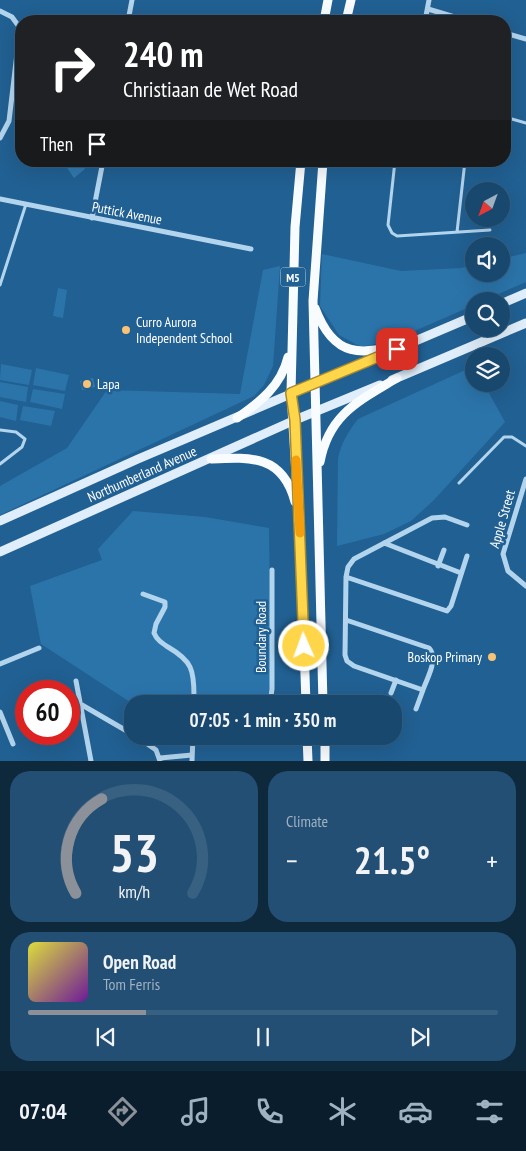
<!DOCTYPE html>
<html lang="en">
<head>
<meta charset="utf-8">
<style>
	:root { --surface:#19486e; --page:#224f73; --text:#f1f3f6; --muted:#9fb2c2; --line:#376081; --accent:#8c9099 }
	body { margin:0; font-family:"PT Sans Narrow",sans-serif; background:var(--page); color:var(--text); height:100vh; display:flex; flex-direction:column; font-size:19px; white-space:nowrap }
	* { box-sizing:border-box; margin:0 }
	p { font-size:16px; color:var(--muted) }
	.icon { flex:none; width:28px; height:28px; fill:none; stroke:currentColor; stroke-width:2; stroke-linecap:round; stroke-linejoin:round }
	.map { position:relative; height:761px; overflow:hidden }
	.sheet { display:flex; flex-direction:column; gap:10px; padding:10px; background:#0e283c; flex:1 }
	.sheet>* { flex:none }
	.hud { position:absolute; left:15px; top:15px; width:496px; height:152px; border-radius:20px; box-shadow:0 5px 20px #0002,0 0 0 1px var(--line); background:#202124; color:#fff; overflow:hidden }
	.needle { width:32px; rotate:221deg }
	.tools { position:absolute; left:465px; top:182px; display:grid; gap:10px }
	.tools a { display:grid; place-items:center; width:45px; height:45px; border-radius:50%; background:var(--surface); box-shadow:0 5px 20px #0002,0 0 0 1px var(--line); font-size:25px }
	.speed { position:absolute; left:15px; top:680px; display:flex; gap:10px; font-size:25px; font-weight:700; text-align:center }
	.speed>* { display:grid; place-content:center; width:65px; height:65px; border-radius:50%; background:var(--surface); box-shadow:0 5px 20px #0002,0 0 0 1px var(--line); line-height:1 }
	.speed .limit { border:8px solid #d22; background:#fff; color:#111 }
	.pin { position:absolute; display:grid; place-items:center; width:42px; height:42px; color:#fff; margin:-21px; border-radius:10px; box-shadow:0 2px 8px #0006 }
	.me { position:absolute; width:55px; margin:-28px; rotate:358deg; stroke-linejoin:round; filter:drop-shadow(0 0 4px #0008) }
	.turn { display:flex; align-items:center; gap:18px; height:105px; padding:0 25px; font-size:22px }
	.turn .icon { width:65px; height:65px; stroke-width:2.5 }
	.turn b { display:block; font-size:35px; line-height:42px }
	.then { display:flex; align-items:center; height:48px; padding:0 25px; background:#0003; gap:10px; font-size:19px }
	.big { font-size:38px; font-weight:800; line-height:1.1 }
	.sheet .widget { flex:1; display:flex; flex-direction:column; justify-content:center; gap:8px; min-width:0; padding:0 18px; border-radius:20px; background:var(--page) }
	.sheet .dial { align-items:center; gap:0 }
	.dial svg { height:130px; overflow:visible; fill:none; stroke:var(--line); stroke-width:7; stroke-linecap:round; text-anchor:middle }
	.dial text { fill:var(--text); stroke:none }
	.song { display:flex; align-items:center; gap:15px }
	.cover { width:60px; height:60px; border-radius:8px; background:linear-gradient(135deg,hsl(60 70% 55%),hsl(280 70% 35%)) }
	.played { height:5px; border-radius:2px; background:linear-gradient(90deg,var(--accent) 25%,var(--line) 25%) }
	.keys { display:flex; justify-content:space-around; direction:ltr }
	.heat { display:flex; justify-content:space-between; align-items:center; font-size:28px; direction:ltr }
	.sheet .tiles { flex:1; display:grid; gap:10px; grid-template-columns:1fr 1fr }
	.widget:last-child { grid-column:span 2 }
	.trip { position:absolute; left:124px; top:695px; width:278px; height:50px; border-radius:20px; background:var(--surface); box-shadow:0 5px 20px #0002,0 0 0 1px var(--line); font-weight:800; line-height:50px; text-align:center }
	.tab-bar { display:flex; height:80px; justify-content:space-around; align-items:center; background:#0a1d2c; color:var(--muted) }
	.tab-bar .icon { width:35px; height:35px }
	.tab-bar .current { color:var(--accent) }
	.tab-bar b { font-size:22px; color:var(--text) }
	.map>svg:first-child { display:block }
	.green { fill:#2b74aa }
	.building { fill:#3179af }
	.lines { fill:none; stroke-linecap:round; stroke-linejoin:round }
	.service { stroke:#b3d4ed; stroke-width:3 }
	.minor { stroke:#b3d4ed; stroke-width:5 }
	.secondary { stroke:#dfeefa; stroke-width:9 }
	.primary { stroke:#f9fcff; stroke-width:9 }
	.route-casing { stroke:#a68a30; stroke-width:12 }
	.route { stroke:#ffd54a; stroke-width:9 }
	.slow { stroke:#f59e0b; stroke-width:9 }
	.poi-dot { fill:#f9c375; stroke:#216092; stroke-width:2 }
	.labels { text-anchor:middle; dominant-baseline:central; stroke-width:5; stroke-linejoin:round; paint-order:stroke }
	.shield { fill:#216092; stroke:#bccfde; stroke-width:1 }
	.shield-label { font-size:12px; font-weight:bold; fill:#fff }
	.street-label { font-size:14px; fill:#fff; stroke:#216092 }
	.poi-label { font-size:14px; fill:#fff; stroke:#216092; text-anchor:start }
</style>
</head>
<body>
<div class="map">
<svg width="526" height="761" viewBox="0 0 526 761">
	<rect width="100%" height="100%" fill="#216092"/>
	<!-- green -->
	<path class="green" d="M526,253V282L482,301H474V305L394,340L361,347L339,335L320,306L322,254L401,271L461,268L474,265V274H501V259Z
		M280,266L273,366L264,385L254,396L0,515V486L67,448L107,390L240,394L263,270Z
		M58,288L67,290L63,318L53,316Z
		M1,364L32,370L29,385L0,380Z
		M474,366V384H484L505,422L434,500L411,521L384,534L337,546L338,459C341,443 348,432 358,419Z
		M36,368L69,375L65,391L33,385Z
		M0,382L28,387L26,402L0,397Z
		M33,389L65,394L62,409L30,402Z
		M0,401L18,405L16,421L0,417Z
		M23,406L55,411L51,426L20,420Z
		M133,511L205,517L269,528L271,696L266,704H133L41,644L30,586L102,560L98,549Z"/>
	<!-- building -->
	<path class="building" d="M56,161L80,162L85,169L74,178L65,165L61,168Z
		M93,378L95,387L82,390L80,381Z"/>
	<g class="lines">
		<!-- service -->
		<path class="service" d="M505,117L526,123
			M395,161L388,225L392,233L397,236L490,230
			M457,232L465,161
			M0,285L26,204
			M0,430L16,432L25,439L22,447L0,464
			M459,483L504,437H512L526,446"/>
		<!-- minor -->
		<path class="minor" d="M428,9L468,21
			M0,11L12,17L20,28L9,121L0,138
			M128,21L132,0
			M425,21L429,0
			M505,33L526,39
			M0,199L251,249
			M92,218L103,161
			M526,479L503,554L508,571L526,586
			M384,543L461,573
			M438,566L444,550
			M346,577L447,611L451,606L467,556
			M143,594L165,602V607L156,624L154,633C157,640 162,643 168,647C192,661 194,670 194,696
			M346,620L429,648C439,659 427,678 423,690L354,666L347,661L345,655L346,577L348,567L354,559L432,518L445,517L467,525
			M0,664L39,648
			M76,681L91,761
			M391,693L396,680
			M194,704V696L221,704
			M270,704L272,689V570
			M82,705L132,734
			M416,709L423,690
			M0,712L13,744
			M136,736L156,750L160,761
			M160,758L192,755
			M192,761L193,736"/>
		<!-- secondary -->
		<path class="secondary" d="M501,304L526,293
			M392,380L526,323
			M0,521L138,459L474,316
			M0,552L295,420L380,385"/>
		<!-- primary -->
		<path class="primary" d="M324,21L328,0
			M346,21L351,0
			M301,161L295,227L291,393L301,556L306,704
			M323,161L313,301L323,704
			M315,308C336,364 365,353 414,342
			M237,418C260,402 281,386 288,357
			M211,459C251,457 283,455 295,502
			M320,462C329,414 359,401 397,378
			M307,736L308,761
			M325,736V761"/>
	</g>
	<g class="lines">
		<!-- route casing -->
		<g class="route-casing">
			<path id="route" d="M304,646L295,420L291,393L397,349"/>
		</g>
		<!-- route -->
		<use href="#route" class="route"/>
		<!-- slow -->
		<path class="slow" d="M296,460L300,533"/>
	</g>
	<!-- markers -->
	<g class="poi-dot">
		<circle cx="126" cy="330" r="5"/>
		<circle cx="87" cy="384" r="5"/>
		<circle cx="492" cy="657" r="5"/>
	</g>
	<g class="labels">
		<!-- shield labels -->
		<rect class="shield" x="280.5" y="267.5" width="25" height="19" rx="4"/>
		<g class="shield-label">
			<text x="293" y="277">M5</text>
		</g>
		<!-- street labels -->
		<g class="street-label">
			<text transform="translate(127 213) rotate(11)">Puttick Avenue</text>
			<text transform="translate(142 474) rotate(-24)">Northumberland Avenue</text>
			<text transform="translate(502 519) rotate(-74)">Apple Street</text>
			<text transform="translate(261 637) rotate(-90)">Boundary Road</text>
		</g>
		<!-- poi labels -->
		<g class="poi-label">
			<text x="136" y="322">Curro Aurora<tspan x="136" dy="16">Independent School</tspan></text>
			<text x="97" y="384">Lapa</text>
			<text x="482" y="657" text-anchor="end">Boskop Primary</text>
		</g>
	</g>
</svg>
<div class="tools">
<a><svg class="needle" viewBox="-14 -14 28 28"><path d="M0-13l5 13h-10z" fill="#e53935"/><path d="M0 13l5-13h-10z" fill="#9fb2c2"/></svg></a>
<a><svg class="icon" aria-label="sound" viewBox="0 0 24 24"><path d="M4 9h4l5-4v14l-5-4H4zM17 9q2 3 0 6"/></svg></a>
<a><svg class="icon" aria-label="search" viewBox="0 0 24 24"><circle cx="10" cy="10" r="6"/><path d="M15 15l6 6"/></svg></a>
<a><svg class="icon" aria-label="layers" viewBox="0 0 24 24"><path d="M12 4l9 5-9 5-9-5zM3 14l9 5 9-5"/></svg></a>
</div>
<div class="speed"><div class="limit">60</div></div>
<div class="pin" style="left:397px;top:349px;background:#d93025"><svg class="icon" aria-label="arrive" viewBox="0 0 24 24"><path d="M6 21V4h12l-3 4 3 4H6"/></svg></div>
<svg class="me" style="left:304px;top:646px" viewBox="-20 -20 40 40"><circle r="17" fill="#ffd54a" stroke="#fff" stroke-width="3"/><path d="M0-11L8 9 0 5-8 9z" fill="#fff"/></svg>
<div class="trip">07:05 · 1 min · 350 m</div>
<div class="hud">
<div class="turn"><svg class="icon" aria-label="right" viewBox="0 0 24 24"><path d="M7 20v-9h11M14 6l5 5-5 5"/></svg><div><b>240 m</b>Christiaan de Wet Road</div></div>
<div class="then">Then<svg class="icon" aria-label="arrive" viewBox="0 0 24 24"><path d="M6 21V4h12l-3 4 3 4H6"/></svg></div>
</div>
</div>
<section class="sheet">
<div class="tiles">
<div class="widget dial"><svg viewBox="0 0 100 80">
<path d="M14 69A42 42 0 1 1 86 69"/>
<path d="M14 69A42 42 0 0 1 30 11" stroke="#8c9099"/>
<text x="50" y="56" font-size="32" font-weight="700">53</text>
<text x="50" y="72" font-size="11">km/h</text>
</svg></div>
<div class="widget"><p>Climate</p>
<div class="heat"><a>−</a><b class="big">21.5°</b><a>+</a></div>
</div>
<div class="widget">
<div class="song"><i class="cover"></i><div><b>Open Road</b><p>Tom Ferris</p></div></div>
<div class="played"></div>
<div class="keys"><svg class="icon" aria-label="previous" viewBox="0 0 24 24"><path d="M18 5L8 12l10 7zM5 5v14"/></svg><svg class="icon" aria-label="pause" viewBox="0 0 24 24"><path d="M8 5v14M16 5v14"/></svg><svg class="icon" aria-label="next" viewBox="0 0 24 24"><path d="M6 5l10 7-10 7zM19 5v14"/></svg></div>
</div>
</div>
</section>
<nav class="tab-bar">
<b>07:04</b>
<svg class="icon current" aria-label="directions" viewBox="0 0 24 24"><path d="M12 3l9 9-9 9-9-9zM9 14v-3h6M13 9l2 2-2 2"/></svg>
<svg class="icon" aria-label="music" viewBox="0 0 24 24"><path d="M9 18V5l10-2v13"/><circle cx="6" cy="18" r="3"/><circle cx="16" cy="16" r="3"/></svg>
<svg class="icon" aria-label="phone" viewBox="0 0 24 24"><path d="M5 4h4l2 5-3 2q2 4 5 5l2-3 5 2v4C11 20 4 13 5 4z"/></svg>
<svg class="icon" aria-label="climate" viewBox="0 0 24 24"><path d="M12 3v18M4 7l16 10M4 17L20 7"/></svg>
<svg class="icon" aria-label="car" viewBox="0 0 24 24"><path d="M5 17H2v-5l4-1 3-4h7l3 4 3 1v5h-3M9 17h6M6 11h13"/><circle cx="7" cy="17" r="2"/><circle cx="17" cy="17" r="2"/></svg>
<svg class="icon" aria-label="filters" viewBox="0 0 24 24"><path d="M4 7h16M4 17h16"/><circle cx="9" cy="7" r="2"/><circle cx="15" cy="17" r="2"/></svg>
</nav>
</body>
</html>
